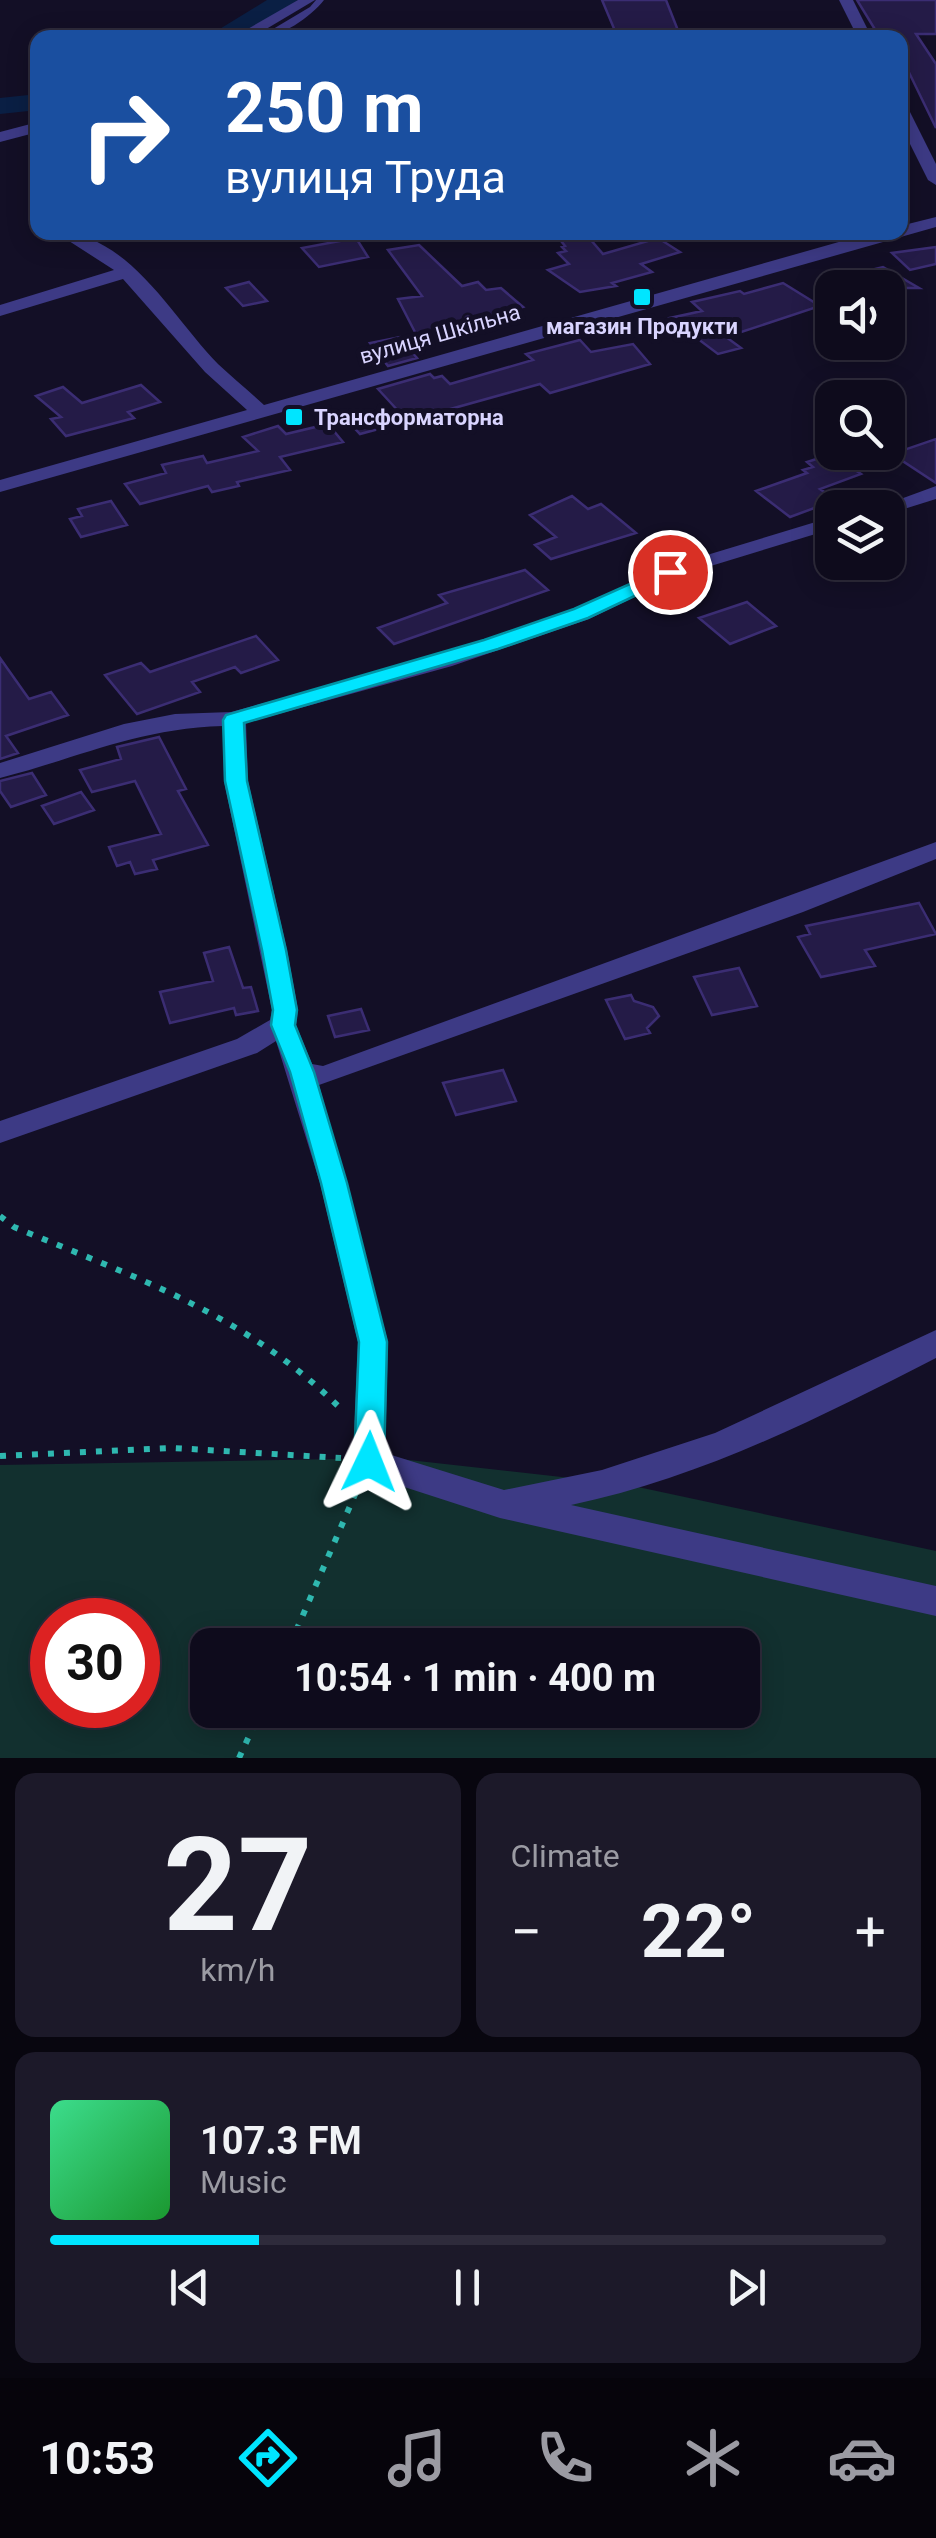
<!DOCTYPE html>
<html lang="en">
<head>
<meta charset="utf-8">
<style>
	:root { --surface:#0e0b1c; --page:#1c1929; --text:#f1f3f6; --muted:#9b9ba3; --line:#2e2b3b; --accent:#00e5ff }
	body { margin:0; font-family:Roboto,sans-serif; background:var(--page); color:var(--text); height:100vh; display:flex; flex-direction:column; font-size:38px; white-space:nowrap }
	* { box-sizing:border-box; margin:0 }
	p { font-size:32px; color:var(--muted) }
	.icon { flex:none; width:55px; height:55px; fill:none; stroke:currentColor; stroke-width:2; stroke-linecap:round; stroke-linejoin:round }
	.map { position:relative; height:1758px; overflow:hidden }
	.drawer { display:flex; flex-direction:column; gap:15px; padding:15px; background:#08060f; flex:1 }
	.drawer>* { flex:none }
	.guide { position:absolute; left:30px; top:30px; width:878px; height:210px; border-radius:20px; box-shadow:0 5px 25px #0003,0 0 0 2px var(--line); background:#1a4fa0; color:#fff; overflow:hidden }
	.tools { position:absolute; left:815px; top:270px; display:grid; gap:20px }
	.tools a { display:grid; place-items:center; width:90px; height:90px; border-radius:20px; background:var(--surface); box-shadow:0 5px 25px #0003,0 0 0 2px var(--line); font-size:50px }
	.speed { position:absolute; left:30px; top:1598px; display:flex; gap:20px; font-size:50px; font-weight:700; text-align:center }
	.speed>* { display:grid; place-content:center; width:130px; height:130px; border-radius:50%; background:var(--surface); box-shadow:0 5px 25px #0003,0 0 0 2px var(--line); line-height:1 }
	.speed .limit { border:15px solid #d22; background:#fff; color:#111 }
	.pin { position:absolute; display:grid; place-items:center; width:85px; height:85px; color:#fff; margin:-42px; border:5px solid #fff; border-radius:50%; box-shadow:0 2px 10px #0007 }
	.me { position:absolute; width:110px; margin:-55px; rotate:2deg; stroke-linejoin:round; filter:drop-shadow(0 0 8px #0008) }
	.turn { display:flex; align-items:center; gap:35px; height:210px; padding:0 30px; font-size:45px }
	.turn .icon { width:130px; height:130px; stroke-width:2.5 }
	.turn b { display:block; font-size:70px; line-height:85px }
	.big { font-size:75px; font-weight:700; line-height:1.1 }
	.drawer .card { flex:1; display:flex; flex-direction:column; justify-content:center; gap:15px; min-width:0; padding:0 35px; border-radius:20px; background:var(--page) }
	.drawer .dial { align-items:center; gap:0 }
	.dial b { font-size:130px; line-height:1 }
	.song { display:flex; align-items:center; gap:30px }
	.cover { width:120px; height:120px; border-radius:15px; background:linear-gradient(135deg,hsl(150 70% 55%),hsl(130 70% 35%)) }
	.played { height:10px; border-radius:5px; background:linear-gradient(90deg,var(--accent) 25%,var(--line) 25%) }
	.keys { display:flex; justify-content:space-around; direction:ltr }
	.heat { display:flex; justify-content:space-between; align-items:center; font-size:55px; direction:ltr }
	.drawer .tiles { flex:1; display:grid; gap:15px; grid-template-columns:1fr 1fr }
	.card:last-child { grid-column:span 2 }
	.trip { position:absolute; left:190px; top:1628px; width:570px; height:100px; border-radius:20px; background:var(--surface); box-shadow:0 5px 25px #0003,0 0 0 2px var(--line); font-weight:700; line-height:100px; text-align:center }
	.tab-bar { display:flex; height:160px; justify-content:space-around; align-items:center; background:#06040b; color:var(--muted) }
	.tab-bar .icon { width:70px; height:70px }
	.tab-bar .current { color:var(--accent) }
	.tab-bar b { font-size:45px; color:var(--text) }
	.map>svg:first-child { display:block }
	.green { fill:#12302f; fill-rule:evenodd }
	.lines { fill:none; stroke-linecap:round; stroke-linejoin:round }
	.river { fill:#0a1f44; fill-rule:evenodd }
	.building { fill:#241b47; stroke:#3b2d73; stroke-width:2.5 }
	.path { stroke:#2fb8b0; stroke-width:6; stroke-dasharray:6 10; stroke-linecap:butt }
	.lane { fill:#3d3a85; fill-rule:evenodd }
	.street { fill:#3d3a85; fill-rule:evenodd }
	.route { fill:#00e5ff; stroke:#0095a6; stroke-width:2.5 }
	.poi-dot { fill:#00e5ff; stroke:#130f26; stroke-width:4 }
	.labels { text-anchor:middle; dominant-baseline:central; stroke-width:10; stroke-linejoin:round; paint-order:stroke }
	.far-poi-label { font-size:22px; font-weight:bold; fill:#d9d4ff; stroke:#130f26 }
	.far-street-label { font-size:22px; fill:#d9d4ff; stroke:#130f26 }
</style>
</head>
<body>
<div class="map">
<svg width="936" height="1758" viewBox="0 0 936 1758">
	<rect width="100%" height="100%" fill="#130f26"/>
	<!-- green -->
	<path class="green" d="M391,1458L624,1484L936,1551V1758H0V1465ZM52,1620H138V1705H52ZM208,1645H742V1710H208Z"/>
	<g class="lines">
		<!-- river -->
		<path class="river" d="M267,0H298L238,38H205Z
			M38,94V110L0,114V98Z"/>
	</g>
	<!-- building -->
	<path class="building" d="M602,0H666L677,28L661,33L664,38H618Z
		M857,0H936V34H916L936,64V128L900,54V38L879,36Z
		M554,232H584L603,254L658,238L680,252L641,264L652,272L612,283L616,286L580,292L548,270L569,264L558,253L566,251L562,247L565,246Z
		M356,238L368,257L319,267L302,248Z
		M419,245L462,286L478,282L486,290L501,288L523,307L437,329L441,335L418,338L398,299L422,296L388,250Z
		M936,247V264L910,270L892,253Z
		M883,267L919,288H831L830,280Z
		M249,282L267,301L243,306L226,288Z
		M783,283L820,306L726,337L741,348L718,354L670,318L702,311L692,302L740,291L744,294Z
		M400,337L417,358L388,366L370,343Z
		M580,340L591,352L633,344L650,364L550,393L540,384L436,413L432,409L401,414L378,389L430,374L434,378L442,376L450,384L533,360L526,354Z
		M141,385L160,402L128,412L134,418L66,436L51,419L61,417L36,396L63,387L82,403Z
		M366,412L382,428L360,434L345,418Z
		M328,424L343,442L280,457L290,470L237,482L239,486L212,492L208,486L140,504L125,484L166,473L162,465L203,456L207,463L258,451L243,437L278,426L286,434Z
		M936,439V483L892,454Z
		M832,454L861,474L820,489L836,500L790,517L756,491L807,473L803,470L813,467L807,462Z
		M572,496L588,509L601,504L636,533L551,559L535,545L556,537L530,515Z
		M111,501L127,525L81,537L70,519L82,516L78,509Z
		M525,570L548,590L394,644L378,628L447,603L439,595Z
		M747,602L776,626L730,644L699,618Z
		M256,636L278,660L241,673L235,667L192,682L200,692L137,714L105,675L141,663L150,672Z
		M0,658L29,699L51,692L68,715L6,736L18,753L0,759Z
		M159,737L186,789L178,791L208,845L153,860L157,869L135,874L130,862L117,866L109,847L161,834L135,781L92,792L80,770L121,759L117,747Z
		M32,773L46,795L11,807L0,791V781Z
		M81,792L94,810L54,824L42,806Z
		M919,903L936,934L865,950L875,966L821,977L798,937L810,934L806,926Z
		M229,947L243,988L251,987L258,1011L236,1015L234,1008L170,1023L160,992L213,981L204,953Z
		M739,968L757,1006L712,1015L694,977Z
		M631,995L634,1001L653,1007L659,1016L647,1028L650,1033L625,1039L606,1000Z
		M361,1009L369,1030L335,1037L328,1016Z
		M503,1070L516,1101L456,1115L443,1083Z"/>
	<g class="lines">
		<!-- path -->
		<path class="path" d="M0,1216L14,1227C134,1277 248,1315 342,1410
			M0,1456L173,1448L341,1458
			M290,1645L360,1483
			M239,1758L261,1710"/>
		<!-- lane -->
		<path class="lane" d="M316,0H324C311,17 280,38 258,38L310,7Z"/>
		<!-- street -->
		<path class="street" d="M298,0H315L251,38H232Z
			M839,0H853L872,38H858Z
			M900,103L908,108L936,164V185L928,180L900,124Z
			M38,122V132L0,142V132Z
			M38,207V224L30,219V212Z
			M936,217V227L0,492V480L247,410L205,372L123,279L0,316V305L114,270L55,232C128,232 172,317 218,364C233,378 249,391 264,405L874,232H900V226Z
			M936,486V499L888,514V508H876Z
			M832,517V529L678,576L589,619L452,666L246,723L248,781L287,950L298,1010L296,1025L312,1064L323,1066L936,842V859L803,912L319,1085L388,1342L385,1453L504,1490L602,1470L715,1433L936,1330V1358C819,1418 700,1478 571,1505L936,1586V1616L500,1518L358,1472L353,1462L358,1342L320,1183L276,1041L257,1053L0,1143V1121L237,1039L270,1020L272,1010L224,781L223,726C135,729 82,757 0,778V763L124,724L175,714L231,712L436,656L573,609L664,568Z"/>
	</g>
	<!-- route -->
	<path class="route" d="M670,566L677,568V576L588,618L498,649L244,723L247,781L286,950L297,1010L295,1025L314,1072L347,1183L387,1342L384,1462L379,1471L369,1475L359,1471L354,1462L359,1342L321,1183L290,1072L271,1025L273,1010L262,950L225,781L223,720L226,715L484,640L574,609Z"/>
	<!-- markers -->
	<g class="poi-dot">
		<rect x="632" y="287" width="20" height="20" rx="5"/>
		<rect x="284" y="407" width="20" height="20" rx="5"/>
	</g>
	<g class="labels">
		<!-- far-poi labels -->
		<g class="far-poi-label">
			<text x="642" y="326">магазин Продукти</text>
			<text x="314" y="417" text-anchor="start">Трансформаторна</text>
		</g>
		<!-- far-street labels -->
		<g class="far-street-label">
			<text transform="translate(440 334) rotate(-16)">вулиця Шкільна</text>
		</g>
	</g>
</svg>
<div class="tools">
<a><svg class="icon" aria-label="sound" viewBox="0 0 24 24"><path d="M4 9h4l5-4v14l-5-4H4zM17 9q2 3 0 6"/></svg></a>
<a><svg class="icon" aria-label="search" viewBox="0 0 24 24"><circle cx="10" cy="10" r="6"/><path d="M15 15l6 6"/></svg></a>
<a><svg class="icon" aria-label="layers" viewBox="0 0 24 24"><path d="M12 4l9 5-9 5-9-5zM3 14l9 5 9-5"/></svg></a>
</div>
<div class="speed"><div class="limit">30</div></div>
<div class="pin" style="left:670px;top:572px;background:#d93025"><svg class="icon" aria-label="arrive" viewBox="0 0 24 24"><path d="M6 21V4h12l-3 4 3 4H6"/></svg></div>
<svg class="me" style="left:369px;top:1462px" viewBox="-20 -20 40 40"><path d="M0-17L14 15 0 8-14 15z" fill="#00e5ff" stroke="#fff" stroke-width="4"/></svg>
<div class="trip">10:54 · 1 min · 400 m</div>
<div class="guide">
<div class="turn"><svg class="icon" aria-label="right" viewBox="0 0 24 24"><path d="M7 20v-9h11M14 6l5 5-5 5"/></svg><div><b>250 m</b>вулиця Труда</div></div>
</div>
</div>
<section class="drawer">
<div class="tiles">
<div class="card dial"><b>27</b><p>km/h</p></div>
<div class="card"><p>Climate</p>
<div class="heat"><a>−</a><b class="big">22°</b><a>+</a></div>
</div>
<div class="card">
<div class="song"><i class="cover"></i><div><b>107.3 FM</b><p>Music</p></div></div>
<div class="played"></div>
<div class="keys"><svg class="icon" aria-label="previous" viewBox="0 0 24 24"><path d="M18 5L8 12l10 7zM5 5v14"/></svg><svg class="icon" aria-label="pause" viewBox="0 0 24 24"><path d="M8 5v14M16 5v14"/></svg><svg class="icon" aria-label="next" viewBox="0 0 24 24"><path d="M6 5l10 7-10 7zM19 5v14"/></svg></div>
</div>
</div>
</section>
<nav class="tab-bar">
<b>10:53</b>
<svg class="icon current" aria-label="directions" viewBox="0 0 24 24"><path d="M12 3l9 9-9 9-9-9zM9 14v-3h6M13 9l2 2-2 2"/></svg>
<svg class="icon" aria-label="music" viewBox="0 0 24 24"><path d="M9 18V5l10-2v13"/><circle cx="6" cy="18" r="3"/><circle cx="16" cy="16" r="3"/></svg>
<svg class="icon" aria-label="phone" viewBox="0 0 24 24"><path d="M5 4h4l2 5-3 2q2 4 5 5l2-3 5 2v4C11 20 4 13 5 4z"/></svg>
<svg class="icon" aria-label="climate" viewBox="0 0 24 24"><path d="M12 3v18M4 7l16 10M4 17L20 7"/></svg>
<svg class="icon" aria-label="car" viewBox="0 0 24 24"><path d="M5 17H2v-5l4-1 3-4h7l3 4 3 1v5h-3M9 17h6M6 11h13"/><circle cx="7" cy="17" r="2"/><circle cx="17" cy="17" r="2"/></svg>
</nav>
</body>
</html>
